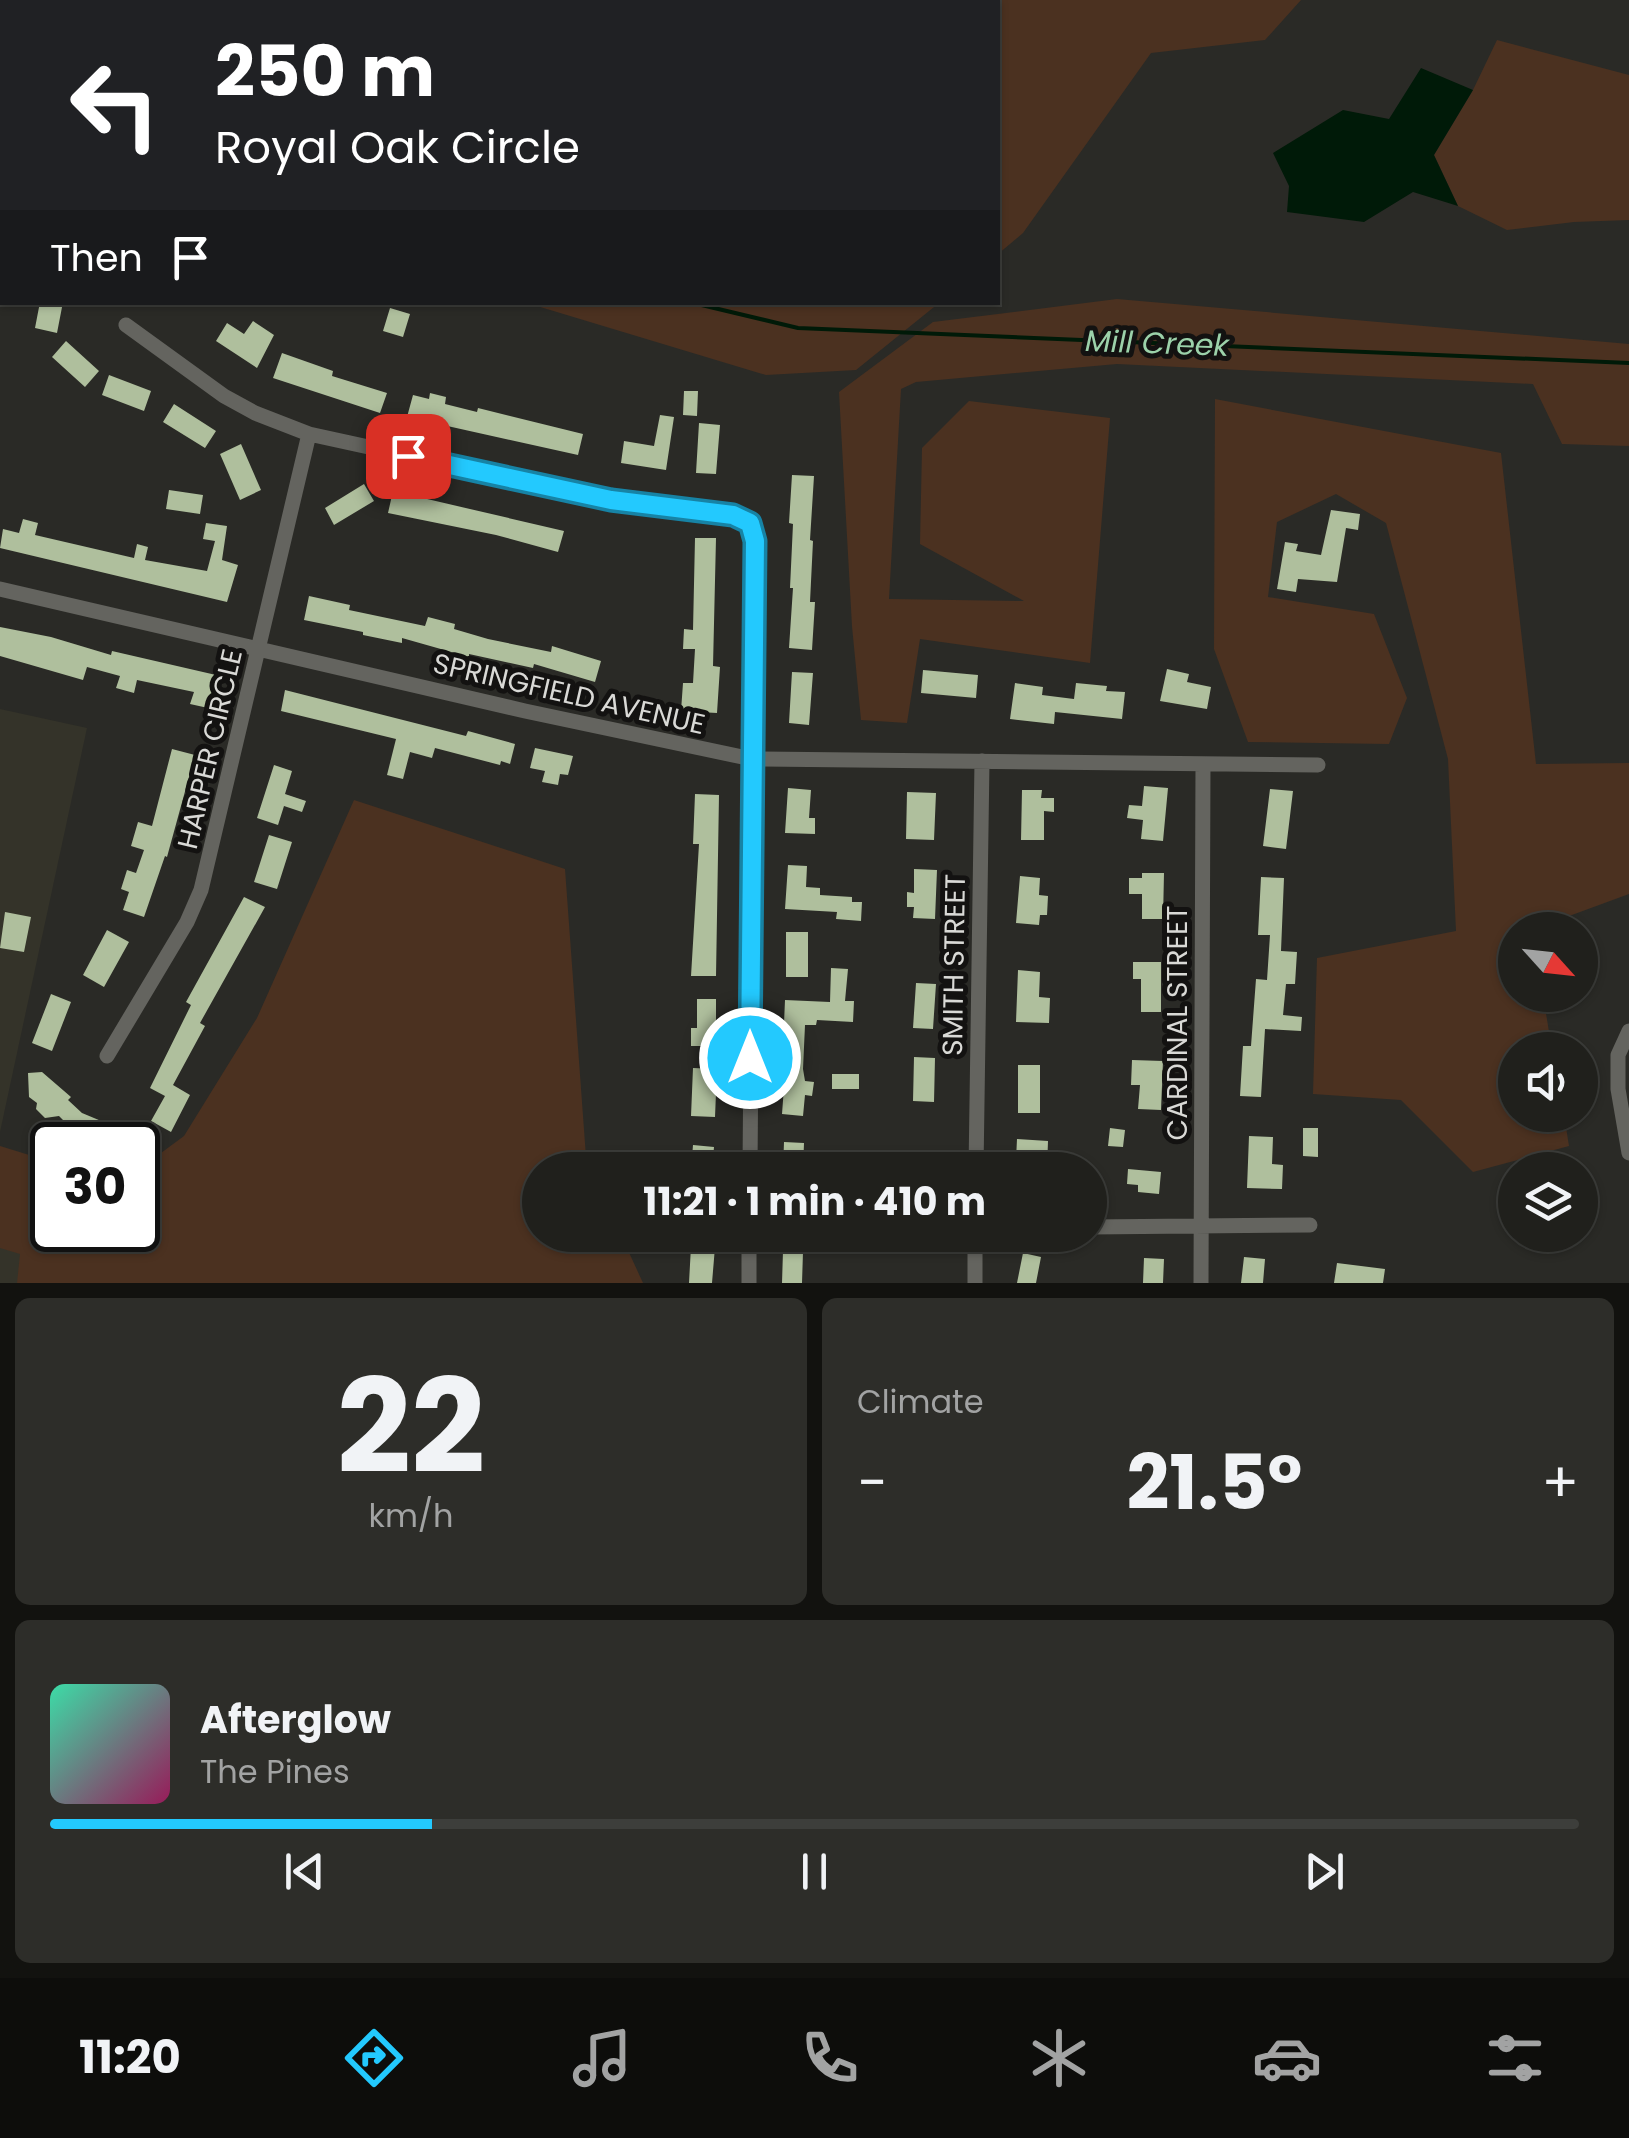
<!DOCTYPE html>
<html lang="en">
<head>
<meta charset="utf-8">
<style>
	:root { --surface:#20201c; --page:#2d2d29; --text:#f1f3f6; --muted:#a2a3a3; --line:#3d3e3b; --accent:#23c9fe }
	body { margin:0; font-family:Poppins,sans-serif; background:var(--page); color:var(--text); height:100vh; display:flex; flex-direction:column; font-size:38px; white-space:nowrap }
	* { box-sizing:border-box; margin:0 }
	p { font-size:32px; color:var(--muted) }
	.icon { flex:none; width:55px; height:55px; fill:none; stroke:currentColor; stroke-width:2; stroke-linecap:round; stroke-linejoin:round }
	.map { position:relative; height:1283px; overflow:hidden }
	.panel { display:flex; flex-direction:column; gap:15px; padding:15px; background:#12120f; flex:1 }
	.panel>* { flex:none }
	.banner { position:absolute; left:0px; top:0px; width:1000px; height:305px; box-shadow:0 2px 8px #0004,0 0 0 2px var(--line); background:#202124; color:#fff; overflow:hidden }
	.needle { width:65px; rotate:117deg }
	.fabs { position:absolute; left:1498px; top:912px; display:grid; gap:20px }
	.fabs a { display:grid; place-items:center; width:100px; height:100px; border-radius:50%; background:var(--surface); box-shadow:0 2px 8px #0004,0 0 0 2px var(--line); font-size:50px }
	.speed { position:absolute; left:30px; top:1122px; display:flex; gap:20px; font-size:50px; font-weight:700; text-align:center }
	.speed>* { display:grid; place-content:center; width:130px; height:130px; border-radius:50%; background:var(--surface); box-shadow:0 2px 8px #0004,0 0 0 2px var(--line); line-height:1 }
	.speed .limit { border:5px solid #111; border-radius:15px; background:#fff; color:#111 }
	.pin { position:absolute; display:grid; place-items:center; width:85px; height:85px; color:#fff; margin:-42px; border-radius:20px; box-shadow:0 5px 15px #0006 }
	.me { position:absolute; width:110px; margin:-55px; rotate:0deg; stroke-linejoin:round; filter:drop-shadow(0 0 8px #0008) }
	.turn { display:flex; align-items:center; gap:35px; height:210px; padding:0 50px; font-size:45px }
	.turn .icon { width:130px; height:130px; stroke-width:2.5 }
	.turn b { display:block; font-size:70px; line-height:85px }
	.then { display:flex; align-items:center; height:95px; padding:0 50px; background:#0003; gap:20px; font-size:38px }
	.big { font-size:75px; font-weight:700; line-height:1.1 }
	.panel .card { flex:1; display:flex; flex-direction:column; justify-content:center; gap:15px; min-width:0; padding:0 35px; border-radius:15px; background:var(--page) }
	.panel .dial { align-items:center; gap:0 }
	.dial b { font-size:130px; line-height:1 }
	.song { display:flex; align-items:center; gap:30px }
	.cover { width:120px; height:120px; border-radius:15px; background:linear-gradient(135deg,hsl(160 70% 55%),hsl(330 70% 35%)) }
	.played { height:10px; border-radius:5px; background:linear-gradient(90deg,var(--accent) 25%,var(--line) 25%) }
	.keys { display:flex; justify-content:space-around; direction:ltr }
	.heat { display:flex; justify-content:space-between; align-items:center; font-size:55px; direction:ltr }
	.panel .tiles { flex:1; display:grid; gap:15px; grid-template-columns:1fr 1fr }
	.card:last-child { grid-column:span 2 }
	.trip { position:absolute; left:522px; top:1152px; width:585px; height:100px; border-radius:50px; background:var(--surface); box-shadow:0 2px 8px #0004,0 0 0 2px var(--line); font-weight:700; line-height:100px; text-align:center }
	.tabs { display:flex; height:160px; justify-content:space-around; align-items:center; background:#0d0d0b; color:var(--muted) }
	.tabs .icon { width:70px; height:70px }
	.tabs .current { color:var(--accent) }
	.tabs b { font-size:45px; color:var(--text) }
	.map>svg:first-child { display:block }
	.built { fill:#343329 }
	.green { fill:#4b3120 }
	.water { fill:#001a08 }
	.lines { fill:none; stroke-linecap:round; stroke-linejoin:round }
	.stream { stroke:#001a08; stroke-width:4 }
	.building { fill:#afbf9d }
	.street { stroke:#64645f; stroke-width:15 }
	.route-casing { stroke:#1783a5; stroke-width:25 }
	.route { stroke:#23c9fe; stroke-width:18 }
	.labels { text-anchor:middle; dominant-baseline:central; stroke-width:10; stroke-linejoin:round; paint-order:stroke }
	.street-label { font-size:28px; fill:#d9d9d6; stroke:#131211 }
	.water-label { font-size:30px; font-style:italic; fill:#9cd2aa; stroke:#131211 }
</style>
</head>
<body>
<div class="map">
<svg width="1629" height="1283" viewBox="0 0 1629 1283">
	<rect width="100%" height="100%" fill="#2a2a26"/>
	<!-- built -->
	<path class="built" d="M0,0L130,2H2L0,186Z
		M0,709L87,728L0,1132Z
		M0,1169L47,1283H0Z"/>
	<!-- green -->
	<path class="green" d="M96,0H1301L1265,40L1151,53L1023,233L998,254V2Z
		M1497,40L1629,75V220L1574,222L1507,230L1458,206L1434,155L1473,90Z
		M1117,299L1629,344V446L1562,444L1533,384L1117,364L916,382L901,389L889,599L1024,601L920,544L922,448L969,401L1110,418L1090,663L920,639L907,723L861,720L852,626L839,392L933,322Z
		M527,303H939L856,370L766,375Z
		M1215,399L1501,453L1536,764L1629,763V894L1531,930H1515V995H1543L1552,1050H1515V1115H1564L1569,1146L1473,1172L1401,1100L1313,1094L1317,958L1456,931L1448,759L1386,523L1336,494L1277,522L1268,597L1374,614L1407,698L1389,744L1248,742L1214,649Z
		M354,800L565,869L586,1157L592,1170H540V1235H621L643,1283H17L20,1254L0,1248V1146L52,1162V1230H138V1170L184,1136L257,1018Z"/>
	<!-- water -->
	<path class="water" d="M1421,68L1473,90L1434,155L1458,206L1413,192L1364,222L1287,212L1289,186L1273,153L1343,110L1389,119Z"/>
	<g class="lines">
		<!-- stream -->
		<path class="stream" d="M121,0L123,2
			M689,302L798,328L1629,363"/>
	</g>
	<!-- building -->
	<path class="building" d="M40,302H63L57,333L35,328Z
		M390,308L410,314L403,337L383,331Z
		M253,321L274,335L257,368L216,341L227,323L244,334Z
		M66,341L99,371L85,387L52,357Z
		M282,353L333,371L332,376L387,393L380,413L273,378Z
		M109,375L151,391L144,411L102,395Z
		M684,391H698L697,416L683,415Z
		M430,393L446,397L445,404L477,412L478,408L583,434L578,455L407,417L413,395L429,399Z
		M174,404L216,431L205,448L163,422Z
		M660,415L674,417L666,470L621,463L624,441L654,446Z
		M699,423L720,425L716,474L696,473Z
		M241,444L261,490L240,500L220,454Z
		M792,475L814,476L810,540L813,541L810,602H815L812,650L789,648L793,588H790L793,524L789,523Z
		M364,484L374,501L334,525L325,508Z
		M169,490L203,495L200,514L166,509Z
		M393,491L564,531L558,552L496,535L388,513Z
		M1331,510L1360,514L1358,530L1346,528L1337,582L1298,579L1296,592L1277,589L1285,542L1298,544L1296,551L1321,555Z
		M23,519L38,523L35,535L134,558L137,544L148,547L145,560L207,571L215,541L203,539L206,523L227,526L222,560L238,565L227,602L0,548L3,529L19,533Z
		M695,538H716L713,666L720,667L717,713L681,711L683,683H693L695,649H683L684,629L693,630Z
		M309,596L350,605L349,610L425,626L428,617L455,624L454,629L488,639L551,652L552,646L601,661L595,682L534,664L533,668L469,654V657L402,638V643L363,635V632L304,620Z
		M0,627L51,637L111,655L112,651L216,675L208,708L190,704L194,692L137,680L134,693L116,688L120,676L87,667L83,680L0,656Z
		M1167,669L1189,674L1187,682L1211,687L1207,709L1160,701Z
		M923,670L978,675L976,698L921,693Z
		M792,672L813,673L809,725L789,723Z
		M1015,683L1043,687L1042,695L1074,699L1076,683L1107,686L1106,691L1125,692L1122,719L1055,712L1054,724L1010,719Z
		M285,690L466,736L468,731L515,744L510,764L501,761L500,765L435,748L432,758L410,752L403,779L387,775L396,739L281,711Z
		M535,748L573,756L568,775L560,774L558,785L542,782L545,771L530,768Z
		M172,749L195,755L167,857L165,856L144,917L123,910L129,892L121,889L127,870L136,873L144,850L131,846L138,822L152,826Z
		M274,765L292,771L285,794L306,801L302,812L284,806L278,825L257,818Z
		M1144,786L1168,788L1163,841L1141,839L1143,820L1127,818L1129,805L1142,806Z
		M788,788L811,790L809,818H815V834L785,833Z
		M1270,789L1293,791L1286,849L1263,846Z
		M1022,790H1042L1041,798H1054V812L1044,811V840H1021Z
		M907,792L936,793L934,840L906,839Z
		M695,794L719,795L716,976H691L699,844H693Z
		M269,835L292,842L277,889L254,882Z
		M788,865L807,866L806,887L820,888V895L852,897V902H862L861,921L836,919L837,912L785,909Z
		M914,869L937,870L935,919L913,918L914,907H907V892L914,893Z
		M1142,873H1164L1163,919H1142V894H1129V878H1142Z
		M1020,876L1040,878L1039,895L1048,896L1047,915H1040L1039,925L1016,923Z
		M1261,877L1284,878L1281,951L1297,952L1295,984H1286L1283,1015L1302,1017L1301,1031L1265,1029L1261,1097L1240,1096L1243,1046H1251L1256,979L1267,980L1270,935H1258Z
		M244,897L265,907L200,1023L205,1026L173,1085L190,1095L171,1132L151,1121L165,1096L150,1088L191,1005L186,1002Z
		M5,912L31,917L24,952L0,948Z
		M107,930L129,942L104,987L83,975Z
		M786,932H808V977H786Z
		M1133,962H1161V1012H1141V979H1133Z
		M831,968L848,969L845,1001H854L853,1022L817,1020L816,1025H805L803,1069L805,1081L814,1082L812,1096L805,1095L803,1116L782,1114L787,1047H783L785,1000L830,1002Z
		M1018,970L1040,972L1039,997L1050,998L1049,1023L1016,1022Z
		M916,983L936,984L933,1029L913,1028Z
		M51,994L71,1002L52,1051L32,1043Z
		M697,999H716V1046H691V1028H697Z
		M914,1057L935,1058L934,1102L913,1101Z
		M1132,1060L1163,1061L1161,1110L1138,1109L1140,1085H1131Z
		M1018,1065H1040V1113H1018Z
		M693,1068L717,1069L715,1117L691,1116Z
		M42,1072L71,1097L68,1100L82,1113L118,1128L111,1145H74L78,1135L59,1116L45,1118L36,1109L37,1103L29,1097L28,1073Z
		M832,1074H859V1089H832Z
		M1110,1128L1125,1130L1123,1147L1108,1146Z
		M1303,1128H1318V1157L1303,1156Z
		M1249,1136L1273,1137L1272,1164L1283,1165L1282,1189L1247,1188Z
		M1017,1139L1048,1141L1047,1170H1023L1024,1160H1016Z
		M784,1142L804,1143L803,1170H783Z
		M693,1145L714,1147L712,1170H691Z
		M910,1152H933V1170H910Z
		M1128,1169L1161,1172L1159,1194L1138,1192V1185L1127,1184Z
		M691,1246L715,1247L712,1283H689Z
		M783,1251L803,1252L802,1283H782Z
		M1023,1253L1041,1257L1036,1283H1017Z
		M1244,1257L1265,1259L1263,1283H1241Z
		M1144,1258L1164,1259L1163,1283H1143Z
		M1337,1263L1385,1269L1383,1283H1334Z"/>
	<g class="lines">
		<!-- street -->
		<path class="street" d="M126,325L224,396L255,413L309,434L611,500L733,515L749,523L755,541L750,1170
			M0,589L525,711L752,759L1318,765
			M1629,1031L1618,1055V1089L1629,1153
			M107,1056L187,922L201,890L309,434
			M976,1170L982,761
			M1090,1227L1310,1225
			M749,1283V1235
			M975,1283V1235
			M1201,1283L1203,764"/>
	</g>
	<g class="lines">
		<!-- route casing -->
		<g class="route-casing">
			<path id="route" d="M408,456L611,500L733,515L750,523L755,541L750,1058"/>
		</g>
		<!-- route -->
		<use href="#route" class="route"/>
	</g>
	<g class="labels">
		<!-- street labels -->
		<g class="street-label">
			<text transform="translate(569 694) rotate(13)">SPRINGFIELD AVENUE</text>
			<text transform="translate(210 749) rotate(-77)">HARPER CIRCLE</text>
			<text transform="translate(954 965) rotate(-89)">SMITH STREET</text>
			<text transform="translate(1177 1023) rotate(-90)">CARDINAL STREET</text>
		</g>
		<!-- water labels -->
		<g class="water-label">
			<text transform="translate(1157 343) rotate(2)">Mill Creek</text>
		</g>
	</g>
</svg>
<div class="fabs">
<a><svg class="needle" viewBox="-14 -14 28 28"><path d="M0-13l5 13h-10z" fill="#e53935"/><path d="M0 13l5-13h-10z" fill="#a2a3a3"/></svg></a>
<a><svg class="icon" aria-label="sound" viewBox="0 0 24 24"><path d="M4 9h4l5-4v14l-5-4H4zM17 9q2 3 0 6"/></svg></a>
<a><svg class="icon" aria-label="layers" viewBox="0 0 24 24"><path d="M12 4l9 5-9 5-9-5zM3 14l9 5 9-5"/></svg></a>
</div>
<div class="speed"><div class="limit">30</div></div>
<div class="pin" style="left:408px;top:456px;background:#d93025"><svg class="icon" aria-label="arrive" viewBox="0 0 24 24"><path d="M6 21V4h12l-3 4 3 4H6"/></svg></div>
<svg class="me" style="left:750px;top:1058px" viewBox="-20 -20 40 40"><circle r="17" fill="#23c9fe" stroke="#fff" stroke-width="3"/><path d="M0-11L8 9 0 5-8 9z" fill="#fff"/></svg>
<div class="trip">11:21 · 1 min · 410 m</div>
<div class="banner">
<div class="turn"><svg class="icon" aria-label="left" viewBox="0 0 24 24"><path d="M17 20v-9H6M10 6l-5 5 5 5"/></svg><div><b>250 m</b>Royal Oak Circle</div></div>
<div class="then">Then<svg class="icon" aria-label="arrive" viewBox="0 0 24 24"><path d="M6 21V4h12l-3 4 3 4H6"/></svg></div>
</div>
</div>
<section class="panel">
<div class="tiles">
<div class="card dial"><b>22</b><p>km/h</p></div>
<div class="card"><p>Climate</p>
<div class="heat"><a>−</a><b class="big">21.5°</b><a>+</a></div>
</div>
<div class="card">
<div class="song"><i class="cover"></i><div><b>Afterglow</b><p>The Pines</p></div></div>
<div class="played"></div>
<div class="keys"><svg class="icon" aria-label="previous" viewBox="0 0 24 24"><path d="M18 5L8 12l10 7zM5 5v14"/></svg><svg class="icon" aria-label="pause" viewBox="0 0 24 24"><path d="M8 5v14M16 5v14"/></svg><svg class="icon" aria-label="next" viewBox="0 0 24 24"><path d="M6 5l10 7-10 7zM19 5v14"/></svg></div>
</div>
</div>
</section>
<nav class="tabs">
<b>11:20</b>
<svg class="icon current" aria-label="directions" viewBox="0 0 24 24"><path d="M12 3l9 9-9 9-9-9zM9 14v-3h6M13 9l2 2-2 2"/></svg>
<svg class="icon" aria-label="music" viewBox="0 0 24 24"><path d="M9 18V5l10-2v13"/><circle cx="6" cy="18" r="3"/><circle cx="16" cy="16" r="3"/></svg>
<svg class="icon" aria-label="phone" viewBox="0 0 24 24"><path d="M5 4h4l2 5-3 2q2 4 5 5l2-3 5 2v4C11 20 4 13 5 4z"/></svg>
<svg class="icon" aria-label="climate" viewBox="0 0 24 24"><path d="M12 3v18M4 7l16 10M4 17L20 7"/></svg>
<svg class="icon" aria-label="car" viewBox="0 0 24 24"><path d="M5 17H2v-5l4-1 3-4h7l3 4 3 1v5h-3M9 17h6M6 11h13"/><circle cx="7" cy="17" r="2"/><circle cx="17" cy="17" r="2"/></svg>
<svg class="icon" aria-label="filters" viewBox="0 0 24 24"><path d="M4 7h16M4 17h16"/><circle cx="9" cy="7" r="2"/><circle cx="15" cy="17" r="2"/></svg>
</nav>
</body>
</html>
